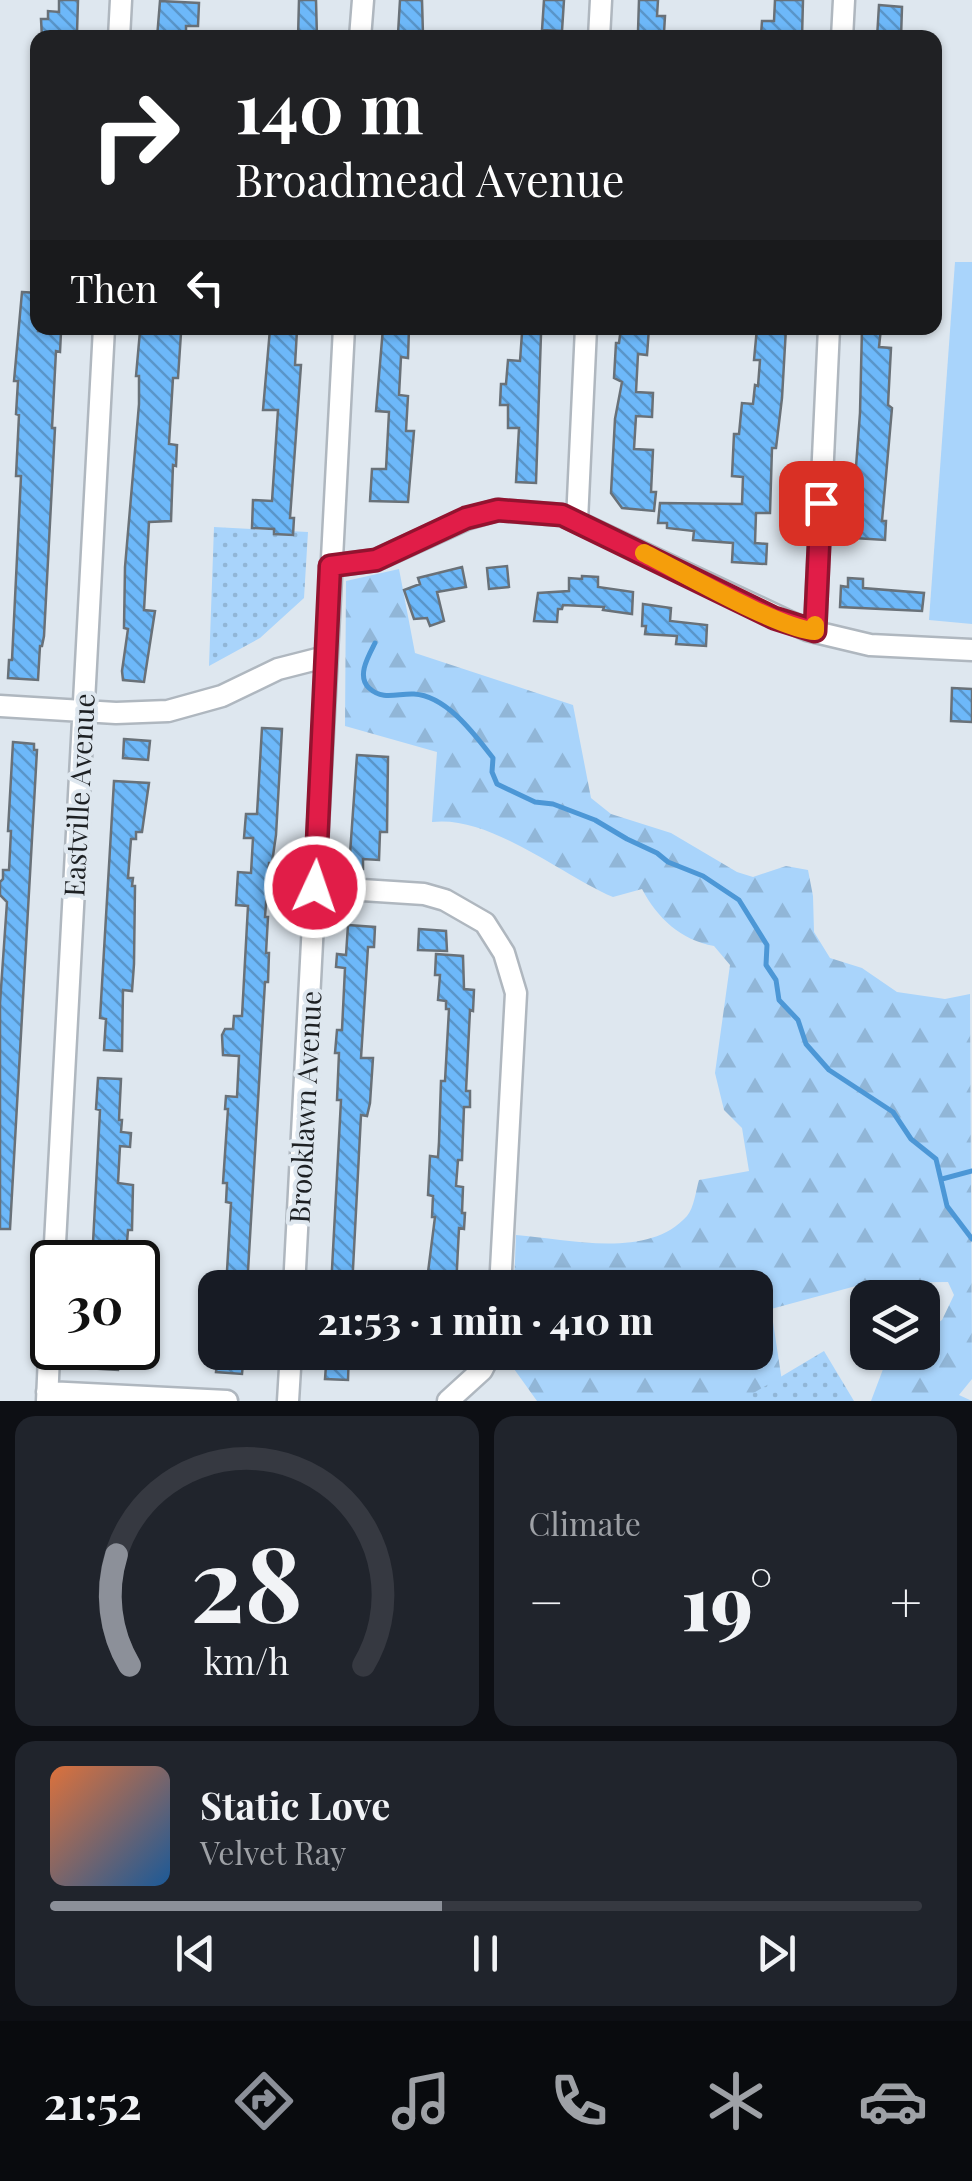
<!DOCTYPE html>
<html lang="en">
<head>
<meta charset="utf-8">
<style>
	:root { --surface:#171b24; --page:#20242c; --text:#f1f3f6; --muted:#9ea1a6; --line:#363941; --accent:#8c9099 }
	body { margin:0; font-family:"Playfair Display",serif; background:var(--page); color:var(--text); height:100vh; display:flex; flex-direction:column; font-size:38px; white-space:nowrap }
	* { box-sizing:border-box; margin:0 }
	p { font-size:32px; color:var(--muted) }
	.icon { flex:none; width:55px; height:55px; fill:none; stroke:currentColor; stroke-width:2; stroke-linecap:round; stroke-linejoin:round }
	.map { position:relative; height:1401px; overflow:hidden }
	.side { display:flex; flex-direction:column; gap:15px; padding:15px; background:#0d0f14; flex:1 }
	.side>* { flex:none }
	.guide { position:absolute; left:30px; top:30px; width:912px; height:305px; border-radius:20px; box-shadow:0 2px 8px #0004; background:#202124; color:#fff; overflow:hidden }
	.fabs { position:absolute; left:850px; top:1280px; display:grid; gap:20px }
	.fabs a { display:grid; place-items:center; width:90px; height:90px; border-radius:20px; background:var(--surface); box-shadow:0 2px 8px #0004; font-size:50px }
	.speed { position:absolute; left:30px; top:1240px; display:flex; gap:20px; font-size:50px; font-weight:700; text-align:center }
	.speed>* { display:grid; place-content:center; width:130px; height:130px; border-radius:50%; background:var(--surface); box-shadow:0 2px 8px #0004; line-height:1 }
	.speed .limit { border:5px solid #111; border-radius:15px; background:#fff; color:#111 }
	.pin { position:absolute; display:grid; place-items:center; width:85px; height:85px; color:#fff; margin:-42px; border-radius:20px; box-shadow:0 5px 15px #0006 }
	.me { position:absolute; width:110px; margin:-55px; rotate:3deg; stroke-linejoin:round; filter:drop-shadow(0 0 8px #0008) }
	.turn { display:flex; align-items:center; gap:35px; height:210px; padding:0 40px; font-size:45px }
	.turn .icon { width:130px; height:130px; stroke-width:2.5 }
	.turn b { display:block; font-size:70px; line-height:85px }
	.then { display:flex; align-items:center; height:95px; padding:0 40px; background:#0003; gap:20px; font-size:38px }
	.big { font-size:75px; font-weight:800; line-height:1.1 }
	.side .card { flex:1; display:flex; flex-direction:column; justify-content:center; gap:15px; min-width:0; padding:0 35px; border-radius:20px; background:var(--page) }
	.side .dial { align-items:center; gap:0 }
	.dial svg { height:260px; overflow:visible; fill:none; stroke:var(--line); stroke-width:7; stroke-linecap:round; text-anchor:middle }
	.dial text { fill:var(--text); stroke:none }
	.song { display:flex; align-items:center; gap:30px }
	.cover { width:120px; height:120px; border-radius:15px; background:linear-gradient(135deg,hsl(20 70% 55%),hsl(210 70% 35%)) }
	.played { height:10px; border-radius:5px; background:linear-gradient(90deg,var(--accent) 45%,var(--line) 45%) }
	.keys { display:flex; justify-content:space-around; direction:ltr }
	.heat { display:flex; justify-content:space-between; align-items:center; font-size:55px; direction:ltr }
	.side .tiles { flex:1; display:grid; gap:15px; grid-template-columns:1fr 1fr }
	.card:last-child { grid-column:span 2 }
	.trip { position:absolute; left:198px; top:1270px; width:575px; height:100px; border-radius:20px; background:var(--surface); box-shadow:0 2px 8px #0004; font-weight:800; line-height:100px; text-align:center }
	.menu { display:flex; height:160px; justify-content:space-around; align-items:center; background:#090b0e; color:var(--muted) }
	.menu .icon { width:70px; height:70px }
	.menu .on { color:var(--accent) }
	.menu b { font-size:45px; color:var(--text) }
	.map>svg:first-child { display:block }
	.green { fill:#a9d4fb }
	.forest { fill:url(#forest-firs) }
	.park { fill:url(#park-dots) }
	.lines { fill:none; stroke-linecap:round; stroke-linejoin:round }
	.stream { stroke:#4c97d6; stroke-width:5 }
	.building { fill:url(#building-back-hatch); stroke:#697178; stroke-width:2.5 }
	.minor-casing { stroke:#afb7bf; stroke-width:25 }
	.minor { stroke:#fff; stroke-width:20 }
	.route-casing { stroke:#92132f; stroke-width:25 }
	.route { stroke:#e11d48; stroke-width:18 }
	.slow { stroke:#f59e0b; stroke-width:18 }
	.labels { text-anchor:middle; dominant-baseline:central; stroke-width:8; stroke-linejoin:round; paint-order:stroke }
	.street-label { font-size:28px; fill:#1d2023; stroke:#dee7ef }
</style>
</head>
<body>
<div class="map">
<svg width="972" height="1401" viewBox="0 0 972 1401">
	<defs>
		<pattern id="forest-firs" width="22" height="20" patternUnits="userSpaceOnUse" patternTransform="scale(2.5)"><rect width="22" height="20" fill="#a9d4fb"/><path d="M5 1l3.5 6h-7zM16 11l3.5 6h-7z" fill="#91b6d7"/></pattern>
		<pattern id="park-dots" width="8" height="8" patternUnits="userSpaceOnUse" patternTransform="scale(2.5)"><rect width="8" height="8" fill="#a9d4fb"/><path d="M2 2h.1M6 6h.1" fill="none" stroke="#91b6d7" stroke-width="1.8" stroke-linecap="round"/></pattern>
		<pattern id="building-back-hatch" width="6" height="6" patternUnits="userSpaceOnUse" patternTransform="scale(2.5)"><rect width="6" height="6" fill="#6db8f9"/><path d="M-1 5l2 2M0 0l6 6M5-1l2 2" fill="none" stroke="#5995c9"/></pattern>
	</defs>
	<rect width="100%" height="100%" fill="#dee7ef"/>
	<!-- green -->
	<path class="green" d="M955,262H972V624L929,620Z"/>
	<!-- forest -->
	<path class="forest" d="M399,569L415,653L573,705L591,798L611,814L671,833L737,872L753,877L786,866L808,870L813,896L814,932L830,958L862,968L897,992L945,999L970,994L972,1379L959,1395L972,1401H871L888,1356L892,1353L922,1352L923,1333L942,1320L954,1295L948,1282L867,1283L771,1309L785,1401H537L504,1355V1353L755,1352V1288L514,1287L516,1235C568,1239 648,1260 687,1216C694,1208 696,1190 699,1180L749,1171L742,1128L724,1110L715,1073L730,965L714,946C681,940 657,918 642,889L613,897C560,874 490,815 432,822L437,752L345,726L346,581Z"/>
	<!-- park -->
	<path class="park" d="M214,527L308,532L304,598L260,638L209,666Z
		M824,1351L854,1401H740Z"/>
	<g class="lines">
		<!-- stream -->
		<path class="stream" d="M375,643C369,655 356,676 369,688C383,701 398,693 414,694C447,696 475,735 493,758L492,772L497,784L535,802L553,804L595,820L627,839L657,853L668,862L703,876L739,900L767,945L766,965L776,980L779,1000L798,1020L806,1044L829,1070L893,1112L911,1139L936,1159L947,1206L972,1239
			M942,1179L972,1171"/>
	</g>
	<!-- building -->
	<path class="building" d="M59,0H78L77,33L69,32V38H42L41,19H48V11L59,12Z
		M299,0H316L317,38H298Z
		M400,0H422L423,35L398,34Z
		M544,0H564L562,31L542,30Z
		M639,0H658L657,16H665L664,33L638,32Z
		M775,0H803L802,38L761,35L762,21H774Z
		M160,1L199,3L198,26H186V38H157Z
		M879,5L902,7L901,38H877Z
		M22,292L38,293V331L61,332L60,352L56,351L52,428H55L44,636L42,646H40L38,680L8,678L9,660H12L21,476H16L19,415L16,414L18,381H14Z
		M383,328H409L408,358L401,357L399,395L408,396L406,431H414L408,502L370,501L372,469H386L389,412L376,411Z
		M621,328H649L647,355L638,354L636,392L653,393L652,417L636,416L634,449L653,450L651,492H656L654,511L622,508L611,493L615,419L622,382L614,378L616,343H619Z
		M757,328H786L782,398L776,448H772L770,513H756L755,543L767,544L766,564L732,562L733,543L693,540L694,531L667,528V523H658L660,503L742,504L743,477L732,476L734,434H739L742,403L753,404L755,385L758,386L760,360H754Z
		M862,328H881L879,347L891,348L888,405L892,408L882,521H886L885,540L854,538L851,534L860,413Z
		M270,329L297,330L295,365H301L290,518H294L293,535L274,534V529L252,528L253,500L272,501L278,410H263Z
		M140,331L181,333L178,378H173L169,444L177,445L176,466L173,465L171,521L149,522L144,610L155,611L144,682L123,680L122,671L128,629L124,628L125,567L139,404V376H136Z
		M522,333L541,334L536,483L516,482L519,428H508V405H500L501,384H506L508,360L520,361Z
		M507,566L509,587L489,589L487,568Z
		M462,567L466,587L437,592L444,621L430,626L427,618L414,619L404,590L420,584L418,578Z
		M582,576L598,577V587L633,592L632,614L603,610L604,607L563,605L562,609H558L557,622L534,621L538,593L569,591V578L582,579Z
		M848,578L863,579V588L924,593L922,611L840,607L841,586L848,587Z
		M643,604L671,608L670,621L707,625L706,646L676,644L677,636L645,634L646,626H642Z
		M952,688L972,689V722L951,721Z
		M262,728L282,729L276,835L272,863H269L265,917H268L266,953H269L268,982H265L247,1288H226L231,1203L226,1202L227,1183H223L228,1109H225L226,1096L237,1097L239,1056L223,1055L222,1035L225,1029H233L234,1016H242L248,906L236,905L238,872L251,873L253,838H244L246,814H257Z
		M124,739L150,741L148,760L123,758Z
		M13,742L34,744V750H37L10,1229H0V1003L7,902L0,895V882L3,879V870H9L11,831H8Z
		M357,755L388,757L387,832H380L379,860L363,859V869L349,868Z
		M114,781L149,783L142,832H136V839H131L128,878H133L132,886H135L134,964L132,991L123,990L122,1051L104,1050L106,1019L100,1018Z
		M348,925L375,927L374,947H368L361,1058H373L370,1103L367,1116L361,1115L352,1288H331L341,1100H337L339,1053H335L337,1030H342L345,968L336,967L337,954L346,955Z
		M419,929L446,931L447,951L418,950Z
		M436,954L463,956L464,989L474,990L473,1011L470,1010L466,1091H470V1107H464L462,1160H458L456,1186L463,1187L462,1213H465L464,1229L459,1228L456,1288H426L435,1217H432L433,1196L428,1195L430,1156L438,1157L439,1142L441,1081H445L449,1009H446V1001L438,1000L440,975H435Z
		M98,1078L121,1079L119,1120H122L121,1132L131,1133L130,1147L120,1146L118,1183L133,1185L132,1230H128L127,1242L119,1241L118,1262H92L100,1110L96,1109Z
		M86,1348H120L118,1370L85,1368Z
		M218,1352H244L242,1374L216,1372Z
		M327,1352H349L348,1380L325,1379Z
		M391,1352H421L420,1368L390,1366Z"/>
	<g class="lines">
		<!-- minor casing -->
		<g class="minor-casing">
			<path id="minor" d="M119,38L121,0
				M360,38L363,0
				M599,38L601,0
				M842,38L844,0
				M577,521L586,328
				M330,566L376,560L466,519L497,510L562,515L807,630L870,645L972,650
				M815,631L829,328
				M0,706L116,713L168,711L222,696L278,669L325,657
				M315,887L424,894L445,900L485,923L504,953L516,993L500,1288
				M54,1262L104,328
				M294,1288L344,328
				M47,1392L227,1401
				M47,1401L52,1289
				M288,1401L291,1352
				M448,1401L482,1370L491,1352"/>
		</g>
		<!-- minor -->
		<use href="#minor" class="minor"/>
	</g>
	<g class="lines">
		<!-- route casing -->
		<g class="route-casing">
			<path id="route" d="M315,887L330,566L376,560L466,518L498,510L562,515L774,618L815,631L821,503"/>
		</g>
		<!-- route -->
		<use href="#route" class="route"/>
		<!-- slow -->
		<path class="slow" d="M644,553C680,571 781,630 815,631V625"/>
	</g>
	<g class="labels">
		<!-- street labels -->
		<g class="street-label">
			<text transform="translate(78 795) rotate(-87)">Eastville Avenue</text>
			<text transform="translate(304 1107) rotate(-87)">Brooklawn Avenue</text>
		</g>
	</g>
</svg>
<div class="fabs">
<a><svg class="icon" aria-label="layers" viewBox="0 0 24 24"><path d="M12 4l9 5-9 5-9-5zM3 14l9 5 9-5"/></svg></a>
</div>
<div class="speed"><div class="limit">30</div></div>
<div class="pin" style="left:821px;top:503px;background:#d93025"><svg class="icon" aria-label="arrive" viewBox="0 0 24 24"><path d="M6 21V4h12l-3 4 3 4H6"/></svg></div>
<svg class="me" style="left:315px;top:887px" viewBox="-20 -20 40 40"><circle r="17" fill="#e11d48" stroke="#fff" stroke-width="3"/><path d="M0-11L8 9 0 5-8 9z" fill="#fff"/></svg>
<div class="trip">21:53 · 1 min · 410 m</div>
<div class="guide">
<div class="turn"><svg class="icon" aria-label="right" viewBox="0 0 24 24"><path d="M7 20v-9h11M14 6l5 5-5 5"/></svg><div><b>140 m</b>Broadmead Avenue</div></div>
<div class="then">Then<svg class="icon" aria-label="left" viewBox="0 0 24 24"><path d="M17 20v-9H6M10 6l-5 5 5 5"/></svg></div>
</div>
</div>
<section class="side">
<div class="tiles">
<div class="card dial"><svg viewBox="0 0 100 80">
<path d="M14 69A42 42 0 1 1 86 69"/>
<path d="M14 69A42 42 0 0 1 10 35" stroke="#8c9099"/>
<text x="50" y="56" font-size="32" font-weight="700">28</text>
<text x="50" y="72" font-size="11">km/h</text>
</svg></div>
<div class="card"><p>Climate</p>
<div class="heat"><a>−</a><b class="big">19°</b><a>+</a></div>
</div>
<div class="card">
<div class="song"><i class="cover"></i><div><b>Static Love</b><p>Velvet Ray</p></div></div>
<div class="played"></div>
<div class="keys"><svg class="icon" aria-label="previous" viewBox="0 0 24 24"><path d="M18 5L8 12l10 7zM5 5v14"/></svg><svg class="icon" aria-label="pause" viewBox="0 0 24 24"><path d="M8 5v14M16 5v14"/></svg><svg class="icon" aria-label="next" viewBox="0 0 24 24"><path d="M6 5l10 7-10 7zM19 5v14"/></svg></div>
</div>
</div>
</section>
<nav class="menu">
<b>21:52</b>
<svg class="icon on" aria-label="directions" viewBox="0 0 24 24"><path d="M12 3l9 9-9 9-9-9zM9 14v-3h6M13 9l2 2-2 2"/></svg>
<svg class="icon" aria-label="music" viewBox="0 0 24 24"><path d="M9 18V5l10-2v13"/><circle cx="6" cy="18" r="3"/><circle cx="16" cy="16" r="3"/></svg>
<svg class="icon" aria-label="phone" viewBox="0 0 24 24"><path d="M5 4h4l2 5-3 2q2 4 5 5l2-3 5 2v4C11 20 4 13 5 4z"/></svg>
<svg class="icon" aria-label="climate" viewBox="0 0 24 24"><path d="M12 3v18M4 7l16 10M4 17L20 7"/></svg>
<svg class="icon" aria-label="car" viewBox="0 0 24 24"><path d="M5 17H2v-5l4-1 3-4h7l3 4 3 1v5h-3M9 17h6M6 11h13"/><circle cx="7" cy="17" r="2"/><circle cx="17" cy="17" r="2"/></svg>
</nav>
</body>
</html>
